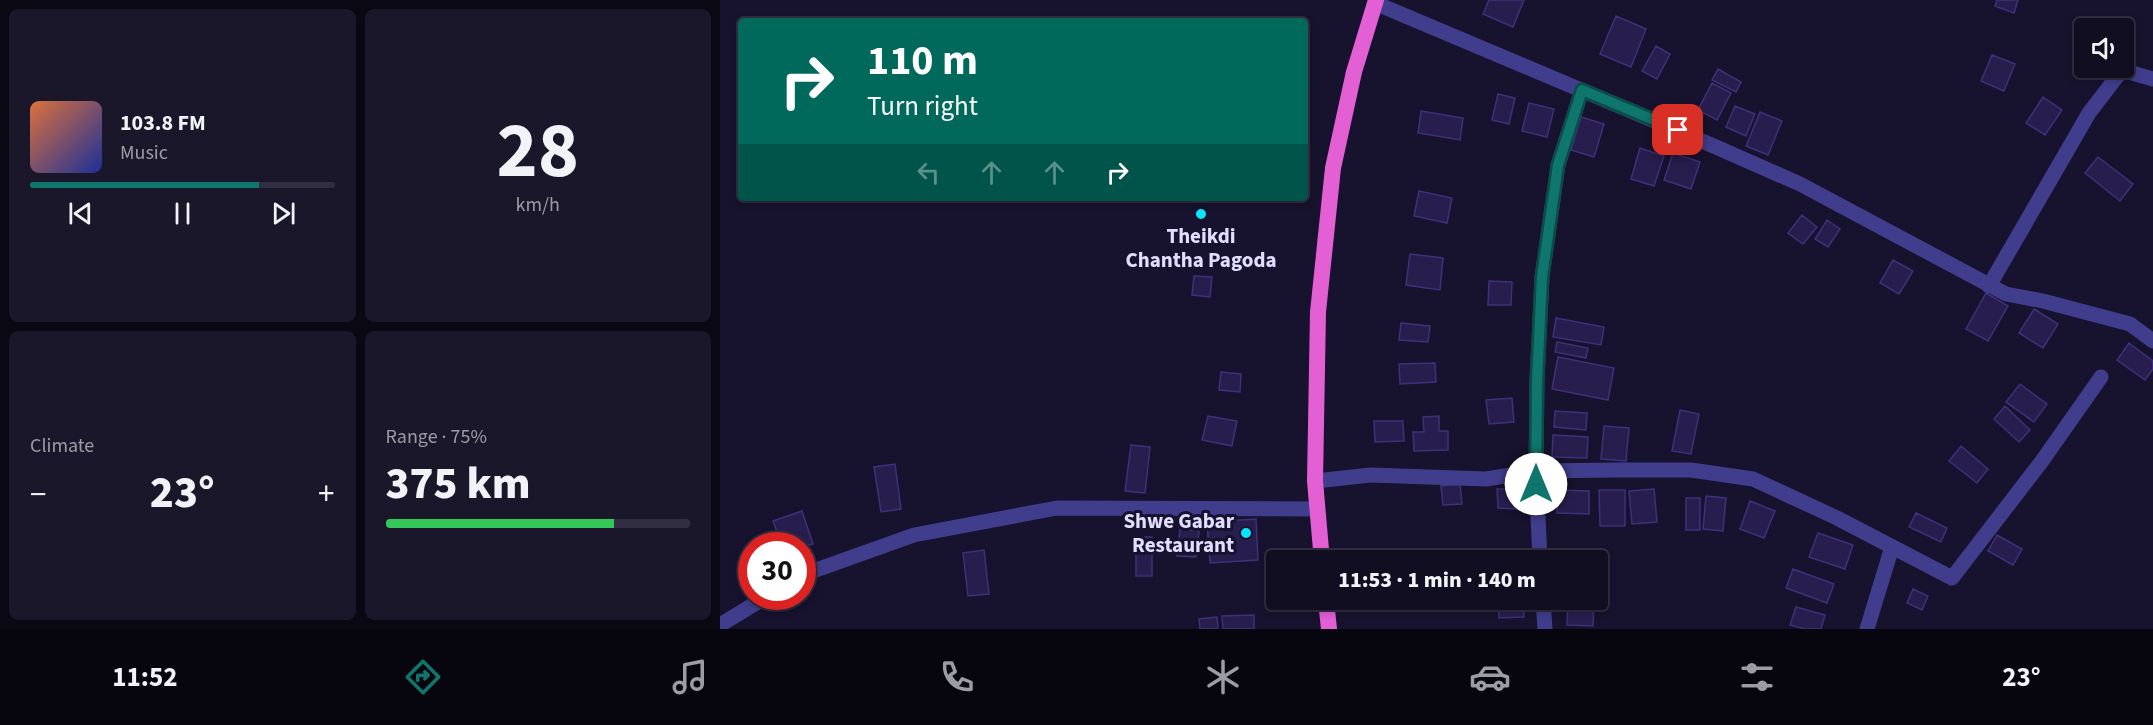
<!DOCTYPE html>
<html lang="en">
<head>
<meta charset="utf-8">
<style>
	:root { --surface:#110e22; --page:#1a172a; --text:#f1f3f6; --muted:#9c9ca5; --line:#302e40; --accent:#0f766e }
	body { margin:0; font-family:"Source Sans 3",sans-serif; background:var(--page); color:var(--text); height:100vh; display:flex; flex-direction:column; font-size:22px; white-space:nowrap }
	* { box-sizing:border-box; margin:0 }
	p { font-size:20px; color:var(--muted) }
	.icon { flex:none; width:33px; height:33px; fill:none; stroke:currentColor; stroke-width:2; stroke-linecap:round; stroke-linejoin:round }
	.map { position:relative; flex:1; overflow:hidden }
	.details { display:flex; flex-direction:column; gap:9px; padding:9px; background:#090813; width:720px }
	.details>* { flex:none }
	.hud { position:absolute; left:18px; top:18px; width:570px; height:183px; border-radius:6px; box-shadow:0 3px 9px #0003,0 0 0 2px var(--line); background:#00695c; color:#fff; overflow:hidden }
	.buttons { position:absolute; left:1354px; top:18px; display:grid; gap:12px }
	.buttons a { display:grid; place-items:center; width:60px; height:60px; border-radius:6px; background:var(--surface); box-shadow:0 3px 9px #0003,0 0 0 2px var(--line); font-size:30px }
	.speed { position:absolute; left:18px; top:532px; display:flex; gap:12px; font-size:30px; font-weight:700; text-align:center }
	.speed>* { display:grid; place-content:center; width:78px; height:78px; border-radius:50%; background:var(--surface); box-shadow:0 3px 9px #0003,0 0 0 2px var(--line); line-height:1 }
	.speed .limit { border:9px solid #d22; background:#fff; color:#111 }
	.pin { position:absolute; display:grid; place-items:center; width:51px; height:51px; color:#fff; margin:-26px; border-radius:12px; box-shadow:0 3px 9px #0006 }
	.me { position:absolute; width:66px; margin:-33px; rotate:0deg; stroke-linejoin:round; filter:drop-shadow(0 0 4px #0008) }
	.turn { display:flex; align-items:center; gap:21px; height:126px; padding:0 30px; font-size:27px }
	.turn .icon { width:78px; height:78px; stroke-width:2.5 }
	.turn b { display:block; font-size:42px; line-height:51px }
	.lanes { display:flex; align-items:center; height:57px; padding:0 30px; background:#0003; justify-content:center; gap:30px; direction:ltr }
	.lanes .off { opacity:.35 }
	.big { font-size:45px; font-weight:800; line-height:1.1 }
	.details .tile { flex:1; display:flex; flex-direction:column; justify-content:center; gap:9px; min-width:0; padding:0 21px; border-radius:9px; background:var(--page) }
	.details .dial { align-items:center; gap:0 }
	.dial b { font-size:78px; line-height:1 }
	.song { display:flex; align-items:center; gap:18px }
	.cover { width:72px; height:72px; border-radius:9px; background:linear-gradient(135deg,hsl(20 70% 55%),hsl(230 70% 35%)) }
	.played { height:6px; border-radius:3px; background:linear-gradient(90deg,var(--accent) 75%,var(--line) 75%) }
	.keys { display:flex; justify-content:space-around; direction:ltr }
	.heat { display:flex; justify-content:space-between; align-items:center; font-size:33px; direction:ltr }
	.charge { height:9px; border-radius:4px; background:linear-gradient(90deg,#34c759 75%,var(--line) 0) }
	.details .tiles { flex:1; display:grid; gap:9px; grid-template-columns:repeat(2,1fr) }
	.trip { position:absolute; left:546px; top:550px; width:342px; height:60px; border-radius:6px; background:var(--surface); box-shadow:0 3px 9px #0003,0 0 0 2px var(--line); font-weight:800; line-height:60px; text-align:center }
	.tabs { display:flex; height:96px; justify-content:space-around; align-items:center; background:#07060e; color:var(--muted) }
	.tabs .icon { width:42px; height:42px }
	.tabs .selected { color:var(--accent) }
	.tabs b { font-size:27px; color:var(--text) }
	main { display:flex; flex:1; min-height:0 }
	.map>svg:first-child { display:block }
	.building { fill:#281e4e; stroke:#3f307a; stroke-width:1.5 }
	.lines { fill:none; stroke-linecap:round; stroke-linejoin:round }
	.minor { stroke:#403d8c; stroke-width:15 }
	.trunk { stroke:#e25fd4; stroke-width:16 }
	.route-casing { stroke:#0a4d48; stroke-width:15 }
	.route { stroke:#0f766e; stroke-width:10 }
	.poi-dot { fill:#0ae5ff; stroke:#17122d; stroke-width:2 }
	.labels { text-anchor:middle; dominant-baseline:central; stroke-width:6; stroke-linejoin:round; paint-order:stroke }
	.poi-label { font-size:21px; font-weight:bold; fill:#e2deff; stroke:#17122d }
</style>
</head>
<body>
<main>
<section class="details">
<div class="tiles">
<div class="tile">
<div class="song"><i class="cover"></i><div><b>103.8 FM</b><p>Music</p></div></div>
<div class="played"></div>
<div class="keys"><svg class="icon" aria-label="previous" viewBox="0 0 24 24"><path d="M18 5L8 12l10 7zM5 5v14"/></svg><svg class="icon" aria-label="pause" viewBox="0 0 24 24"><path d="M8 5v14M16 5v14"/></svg><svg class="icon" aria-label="next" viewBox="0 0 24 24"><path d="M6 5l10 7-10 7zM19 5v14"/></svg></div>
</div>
<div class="tile dial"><b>28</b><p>km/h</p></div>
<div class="tile"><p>Climate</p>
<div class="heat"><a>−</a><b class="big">23°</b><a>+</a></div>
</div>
<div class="tile"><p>Range · 75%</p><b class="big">375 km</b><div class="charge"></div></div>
</div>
</section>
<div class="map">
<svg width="1433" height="629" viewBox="0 0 1433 629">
	<rect width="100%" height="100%" fill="#17122d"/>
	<!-- building -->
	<path class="building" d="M769,0H804L793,27L763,14Z
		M1277,0H1298L1294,13L1275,6Z
		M896,16L926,29L911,67L880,54Z
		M936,46L950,54L937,79L922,71Z
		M1272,55L1295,64L1284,91L1261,81Z
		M998,69L1021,82L1016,92L992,80Z
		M992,83L1011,93L997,120L978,110Z
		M778,94L795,98L789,124L772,120Z
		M1323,97L1342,110L1325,135L1306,123Z
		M809,103L834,109L827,137L802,131Z
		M1015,106L1035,114L1026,136L1006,127Z
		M701,111L743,118L740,140L698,133Z
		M1040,112L1062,121L1048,155L1026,146Z
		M861,117L884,124L874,157L851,150Z
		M920,148L944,156L934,186L911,179Z
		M953,153L980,162L971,189L944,180Z
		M1378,157L1413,184L1400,201L1365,173Z
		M699,191L732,198L727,223L694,216Z
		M1082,215L1097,227L1083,244L1068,233Z
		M1107,220L1120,229L1108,247L1095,239Z
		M690,254L723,258L720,290L686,285Z
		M1173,260L1193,271L1179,294L1160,283Z
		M474,276L492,277L490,297L472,295Z
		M769,281L792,282L791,305H768Z
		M1266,293L1288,306L1268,341L1246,329Z
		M1314,309L1338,324L1323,348L1299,333Z
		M836,318L884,327L881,345L833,337Z
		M681,323L710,326L708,342L679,340Z
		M837,342L868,348L866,358L835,352Z
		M1409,343L1433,361V369L1425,380L1397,360Z
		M838,357L894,368L888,400L832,389Z
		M715,363L716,382L680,384L679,364Z
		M501,372L521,374L520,392L499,390Z
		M1300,384L1327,404L1314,422L1286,402Z
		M792,398L794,422L769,424L766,400Z
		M1285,406L1310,430L1299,442L1274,419Z
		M960,410L979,414L971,454L952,451Z
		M835,411L867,413L866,430L834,427Z
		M488,416L517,421L512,446L482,440Z
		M719,416V431H728V450L694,451L693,432H704L703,417Z
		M654,421H683L684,441L655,442Z
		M884,426L909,428L906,461L881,459Z
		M833,435L868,437L867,458L832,457Z
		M411,445L430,447L425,493L405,491Z
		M1241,446L1268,469L1257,483L1229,461Z
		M175,464L181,509L161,512L154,467Z
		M740,484L742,504L723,505L721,486Z
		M777,489H799V509L778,508Z
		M934,489L937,522L912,524L909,491Z
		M838,490L869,491V514L837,513Z
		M879,490H905V526H880Z
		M986,496L1006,498L1003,531L983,529Z
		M966,498H980V530H966Z
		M1030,501L1055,511L1044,538L1020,529Z
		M82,511L93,544L82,547L62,546L53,521Z
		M1196,513L1227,528L1221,542L1189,527Z
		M536,519L538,560L490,563L487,522Z
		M460,529L479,531L476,557L457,556Z
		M1098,533L1133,545L1125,569L1089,557Z
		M1277,535L1302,549L1293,565L1268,551Z
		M416,537H432V576H416Z
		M694,549L695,561H678L677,551Z
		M264,550L269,594L248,596L243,553Z
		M1073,569L1114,584L1107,603L1066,588Z
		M878,578H886V598H878Z
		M1193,589L1208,596L1202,610L1187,603Z
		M679,600H733V604L680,606Z
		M804,601V617L779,618L778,602Z
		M848,602L874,603L873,626L847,625Z
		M1076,607L1105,615L1101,629H1085L1070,625Z
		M534,615V629H503L502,616Z
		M497,617L498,629H480L479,619Z"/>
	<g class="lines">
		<!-- minor -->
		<path class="minor" d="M655,3L996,147L1080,184L1286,294L1323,301L1410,324L1433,341
			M1269,286L1369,113L1402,70L1433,79
			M595,481L651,475L766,479L816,471L897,470H971L1033,479L1117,518L1232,578L1322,461L1381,377
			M820,561L816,471L817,379L822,277L838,165L862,90
			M82,575L194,535L337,508L597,509
			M823,600L825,629
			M0,625L46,597
			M1147,629L1172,547"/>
		<!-- trunk -->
		<path class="trunk" d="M602,561L595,481L598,312L613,168L634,72L656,0
			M606,600L609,629"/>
	</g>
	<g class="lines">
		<!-- route casing -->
		<g class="route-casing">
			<path id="route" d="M816,484L817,380L822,277L838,165L862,90L958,130"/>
		</g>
		<!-- route -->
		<use href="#route" class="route"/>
	</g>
	<!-- markers -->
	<g class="poi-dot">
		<circle cx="481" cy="214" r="6"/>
		<circle cx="526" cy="533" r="6"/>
	</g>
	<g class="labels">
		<!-- poi labels -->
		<g class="poi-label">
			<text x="481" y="236">Theikdi<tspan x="481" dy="24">Chantha Pagoda</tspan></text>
			<text x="514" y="521" text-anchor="end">Shwe Gabar<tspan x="514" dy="24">Restaurant</tspan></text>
		</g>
	</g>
</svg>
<div class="buttons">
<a><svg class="icon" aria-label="sound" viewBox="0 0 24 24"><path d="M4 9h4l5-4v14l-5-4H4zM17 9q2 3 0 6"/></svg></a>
</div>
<div class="speed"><div class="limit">30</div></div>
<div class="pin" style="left:958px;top:130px;background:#d93025"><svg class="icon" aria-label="arrive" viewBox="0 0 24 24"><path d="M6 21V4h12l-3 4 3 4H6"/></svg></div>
<svg class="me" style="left:816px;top:484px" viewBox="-20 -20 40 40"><circle r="19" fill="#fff"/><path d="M0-13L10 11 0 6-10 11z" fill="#0f766e"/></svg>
<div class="trip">11:53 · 1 min · 140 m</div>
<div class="hud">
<div class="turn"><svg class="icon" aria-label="right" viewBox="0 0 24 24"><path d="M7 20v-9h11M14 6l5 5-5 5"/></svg><div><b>110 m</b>Turn right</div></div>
<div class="lanes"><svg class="icon off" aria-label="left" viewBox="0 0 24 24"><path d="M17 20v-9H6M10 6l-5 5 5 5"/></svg><svg class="icon off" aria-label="ahead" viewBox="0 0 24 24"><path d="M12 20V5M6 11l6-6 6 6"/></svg><svg class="icon off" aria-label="ahead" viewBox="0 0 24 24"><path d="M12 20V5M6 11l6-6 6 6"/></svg><svg class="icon" aria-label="right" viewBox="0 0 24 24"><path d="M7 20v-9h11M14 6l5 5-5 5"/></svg></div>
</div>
</div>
</main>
<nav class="tabs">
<b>11:52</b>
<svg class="icon selected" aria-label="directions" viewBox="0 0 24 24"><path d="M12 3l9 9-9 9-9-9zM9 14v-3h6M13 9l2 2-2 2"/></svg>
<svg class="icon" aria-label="music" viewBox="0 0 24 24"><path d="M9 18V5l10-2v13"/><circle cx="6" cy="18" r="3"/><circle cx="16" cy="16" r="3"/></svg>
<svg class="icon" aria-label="phone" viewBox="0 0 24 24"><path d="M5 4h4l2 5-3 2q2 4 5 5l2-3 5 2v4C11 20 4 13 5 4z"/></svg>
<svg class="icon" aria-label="climate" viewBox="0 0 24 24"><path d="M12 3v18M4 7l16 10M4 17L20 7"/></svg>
<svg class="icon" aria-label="car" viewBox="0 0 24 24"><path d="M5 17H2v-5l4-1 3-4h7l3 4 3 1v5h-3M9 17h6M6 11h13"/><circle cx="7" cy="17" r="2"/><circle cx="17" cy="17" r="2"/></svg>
<svg class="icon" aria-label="filters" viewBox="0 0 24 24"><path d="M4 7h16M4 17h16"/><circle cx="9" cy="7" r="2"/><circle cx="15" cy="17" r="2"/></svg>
<b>23°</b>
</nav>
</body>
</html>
